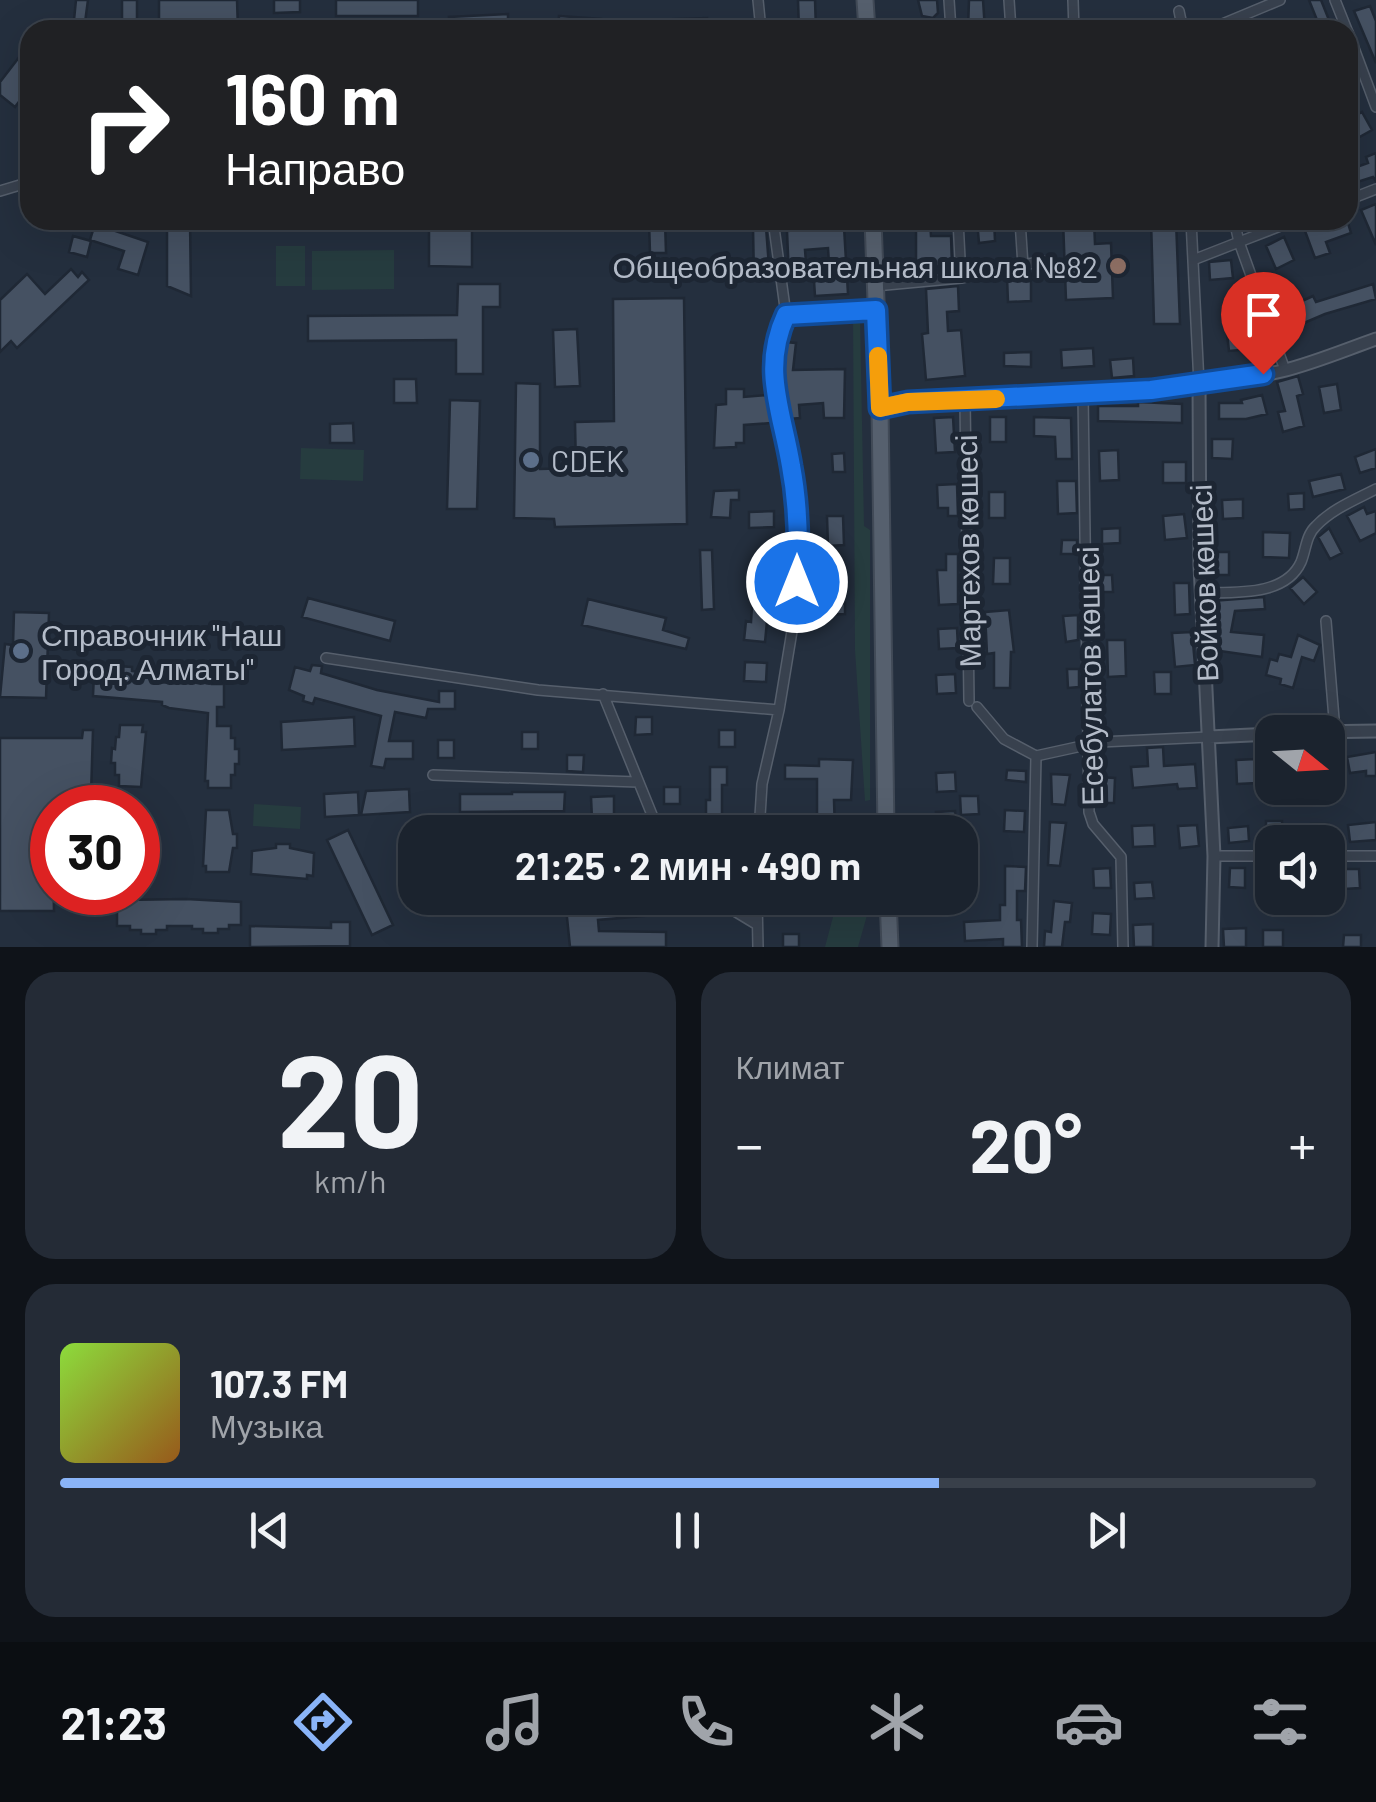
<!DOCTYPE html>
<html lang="ru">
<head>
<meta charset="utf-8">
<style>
	:root { --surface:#1b232e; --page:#242b36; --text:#f1f3f6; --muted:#a0a4aa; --line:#39404a; --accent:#8ab4f8 }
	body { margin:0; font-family:Barlow,sans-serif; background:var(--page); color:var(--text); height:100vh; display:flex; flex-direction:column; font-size:38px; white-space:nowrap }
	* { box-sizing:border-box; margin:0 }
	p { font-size:32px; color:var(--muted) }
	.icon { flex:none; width:55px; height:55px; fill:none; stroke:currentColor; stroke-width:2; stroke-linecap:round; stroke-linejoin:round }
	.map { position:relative; height:947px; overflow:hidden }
	.details { display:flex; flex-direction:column; gap:25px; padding:25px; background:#0f1319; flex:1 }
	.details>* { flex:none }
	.guide { position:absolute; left:20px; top:20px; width:1338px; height:210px; border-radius:30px; box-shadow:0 10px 40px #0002,0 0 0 2px var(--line); background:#202124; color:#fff; overflow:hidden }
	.needle { width:65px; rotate:108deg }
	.fabs { position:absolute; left:1255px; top:715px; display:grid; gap:20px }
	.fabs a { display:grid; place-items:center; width:90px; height:90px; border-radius:20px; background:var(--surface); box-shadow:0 10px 40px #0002,0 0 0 2px var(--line); font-size:50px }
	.speed { position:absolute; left:30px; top:785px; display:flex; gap:20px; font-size:50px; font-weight:700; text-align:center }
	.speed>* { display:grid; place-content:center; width:130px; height:130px; border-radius:50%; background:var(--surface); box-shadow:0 10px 40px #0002,0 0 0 2px var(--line); line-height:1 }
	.speed .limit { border:15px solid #d22; background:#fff; color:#111 }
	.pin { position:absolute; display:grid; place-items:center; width:85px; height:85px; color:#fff; margin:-102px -42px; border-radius:50% 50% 50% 0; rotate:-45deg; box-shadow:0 0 10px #0007 }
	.pin .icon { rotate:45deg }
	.me { position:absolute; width:110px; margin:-55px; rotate:0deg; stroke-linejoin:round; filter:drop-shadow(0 0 8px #0008) }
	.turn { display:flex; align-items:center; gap:35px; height:210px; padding:0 40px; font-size:45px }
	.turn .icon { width:130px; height:130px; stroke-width:2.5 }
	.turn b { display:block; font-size:70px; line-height:85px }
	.big { font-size:75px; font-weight:700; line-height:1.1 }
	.details .widget { flex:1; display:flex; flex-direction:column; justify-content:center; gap:15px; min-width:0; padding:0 35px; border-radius:30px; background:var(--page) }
	.details .dial { align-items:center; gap:0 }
	.dial b { font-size:130px; line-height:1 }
	.song { display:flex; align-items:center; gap:30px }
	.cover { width:120px; height:120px; border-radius:15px; background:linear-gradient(135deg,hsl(90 70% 55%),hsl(30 70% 35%)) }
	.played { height:10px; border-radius:5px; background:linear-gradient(90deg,var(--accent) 70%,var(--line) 70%) }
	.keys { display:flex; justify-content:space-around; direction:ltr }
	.heat { display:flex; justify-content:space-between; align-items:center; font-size:55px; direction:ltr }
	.details .tiles { flex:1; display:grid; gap:25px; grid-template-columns:1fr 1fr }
	.widget:last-child { grid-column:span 2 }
	.trip { position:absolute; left:398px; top:815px; width:580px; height:100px; border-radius:30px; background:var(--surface); box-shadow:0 10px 40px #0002,0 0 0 2px var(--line); font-weight:700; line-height:100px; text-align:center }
	.tabs { display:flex; height:160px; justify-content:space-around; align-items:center; background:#0b0e12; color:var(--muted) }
	.tabs .icon { width:70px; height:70px }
	.tabs .selected { color:var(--accent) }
	.tabs b { font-size:45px; color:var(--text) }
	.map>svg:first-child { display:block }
	.green { fill:#263c3f }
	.building { fill:#455162; stroke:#1f2835; stroke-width:2.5 }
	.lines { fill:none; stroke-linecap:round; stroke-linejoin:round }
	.minor-casing { stroke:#565f6c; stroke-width:12 }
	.tertiary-casing { stroke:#565f6c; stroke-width:15 }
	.primary-casing { stroke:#414a57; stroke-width:19 }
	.minor { stroke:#38414e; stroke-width:9 }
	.tertiary { stroke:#38414e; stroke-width:11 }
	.primary { stroke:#56606e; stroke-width:15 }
	.route-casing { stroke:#114b97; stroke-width:25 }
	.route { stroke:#1a73e8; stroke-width:18 }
	.slow { stroke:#f59e0b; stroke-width:18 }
	.education-dot { fill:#8d6e63; stroke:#1d2633; stroke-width:4 }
	.service-dot { fill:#5c6f8a; stroke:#1d2633; stroke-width:4 }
	.labels { text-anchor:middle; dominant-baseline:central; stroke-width:10; stroke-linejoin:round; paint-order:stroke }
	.poi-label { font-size:30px; fill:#b4bcc9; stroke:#1d2633; text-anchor:start }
	.street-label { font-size:30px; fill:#b4bcc9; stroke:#1d2633 }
</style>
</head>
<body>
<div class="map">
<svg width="1376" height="947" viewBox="0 0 1376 947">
	<rect width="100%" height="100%" fill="#242f3e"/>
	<!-- green -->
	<path class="green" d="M276,246H305V286H276Z
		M394,250V289L312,290V251Z
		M853,313L860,316L864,526L870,530V800L865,801L855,650Z
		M301,448L364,450L363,481L300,479Z
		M254,804L301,807L300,829L253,826Z
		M838,898H872L858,947H825Z"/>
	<!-- building -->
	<path class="building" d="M76,0H88L84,30H73Z
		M122,0H137V30H122Z
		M159,0H237L238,30H159Z
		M274,0H300V12L274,13Z
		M336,0H418V16H336Z
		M798,0H815L816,30H799Z
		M918,0H937L938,13L933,18L922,16Z
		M969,0H983L985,30H968Z
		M1309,0H1321L1333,30H1321Z
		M1370,6L1376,21V63L1354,11Z
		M508,14V30H450L449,17Z
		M559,16L601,19V30H558Z
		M707,18V30H621V21Z
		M30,43V87L15,107L0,95V82Z
		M1362,112L1372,130L1356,139L1348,120Z
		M1376,153V181L1373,177L1351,184L1348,170L1368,163L1366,157Z
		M1376,204V245L1361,210Z
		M167,220H190L191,296L167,286Z
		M429,220H472V267L429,266Z
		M916,220H930L931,236H951L952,266L916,267Z
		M977,220H994L995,241L979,243Z
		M1063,220H1094L1095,244L1111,243L1113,298L1066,300Z
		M1151,220H1176L1180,324H1154Z
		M1334,220H1347L1351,233L1326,242L1330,253L1315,258L1305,231Z
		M649,221H665L666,253H650Z
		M95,224L148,242L138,275L118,269L124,251L90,240Z
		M753,227H766L770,280H754Z
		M844,227L848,294L815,296L814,281L830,280L828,248L805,250L807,276L789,277L787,231Z
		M73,236L91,241L87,257L69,252Z
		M1284,237L1294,260L1276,269L1266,246Z
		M1231,260L1233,278L1210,280L1209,262Z
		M71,269L78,277L82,272L89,280L17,348L11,341L0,352V300L27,274L45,294Z
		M1031,276V301L1008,302L1007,277Z
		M458,284H500V307H483V374H456V340L308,341V316L457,315Z
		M1373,284L1376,299L1325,314L1290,329L1282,310L1313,296L1316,302Z
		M958,286L959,311L947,312L948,331L961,330L965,376L926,380L922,334L928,333L926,289Z
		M684,298L687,524L555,527L554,519L514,518L516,383L540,384V469L576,468L575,422L614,421L613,299Z
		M577,329L580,386L555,387L553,330Z
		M1250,332L1251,349L1229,351L1227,334Z
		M784,342L796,343L793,370L845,369L844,418H824L823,403L799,405L800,418L789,419L783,391Z
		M1093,348L1094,366L1062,368L1061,350Z
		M1031,352V367L1004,366V353Z
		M1133,358L1134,376L1112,378L1110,360Z
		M1298,376L1303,394L1297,396L1304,426L1283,432L1278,412L1285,411L1277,382Z
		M394,379H416L417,403H394Z
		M1337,384L1341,410L1324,413L1319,387Z
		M726,389H744V397L768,395L773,420L771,423L744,425V443H736V447L714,448L716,405L726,404Z
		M1262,395L1267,414L1246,419H1219V403H1242L1241,400Z
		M450,400L480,401L477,509H447Z
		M1138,402L1182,404V423L1098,421V406H1138Z
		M953,417L955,452L936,453L934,418Z
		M990,417H1006V442H990Z
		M1034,417L1071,418L1072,459H1056L1055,437L1034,436Z
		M353,423L354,443H330V424Z
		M1212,439H1233L1232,459L1212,458Z
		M1376,449V468L1360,473L1355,457Z
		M1118,450L1119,480L1100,481L1099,451Z
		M844,453L845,472H833L832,454Z
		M1163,462H1186V483H1163Z
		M1341,474L1345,489L1313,497L1309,481Z
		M1057,481H1076L1077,513L1058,514Z
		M957,484L958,516H948V508H938L937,485Z
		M739,490V500H731L730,518L711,517L714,491Z
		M989,492H1005V518H989Z
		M1304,493V509L1289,510L1288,494Z
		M1243,499V518L1223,519L1222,500Z
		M1364,507L1367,514L1376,511V533L1360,541L1347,516Z
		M774,511V527L749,528V512Z
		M1184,514L1187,538L1165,540L1163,516Z
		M827,516H843L844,545L828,546Z
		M1120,528V543L1102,544V529Z
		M1329,528L1342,553L1330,559L1318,537Z
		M1263,532L1290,533L1289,558L1263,557Z
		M1062,540H1077V554H1061Z
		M700,550H712L714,609L702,610Z
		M1209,552H1229V575H1210Z
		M946,554H958V604L939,605L937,570H946Z
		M994,558H1010V584H993Z
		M1096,575H1112L1113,592H1096Z
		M1303,577L1317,592L1304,604L1290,588Z
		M1174,583H1189L1190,614L1175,615Z
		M753,590L776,592L775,612L768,611L765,642L744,640L746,621L751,622Z
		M1264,597L1265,609L1235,611L1231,632L1264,635L1262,657L1213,650L1211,601Z
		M308,598L395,621L390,641L302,617Z
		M588,599L666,618L663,630L689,638L686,649L582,625Z
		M845,603V614L825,615V604Z
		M1009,610L1014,652H1011L1010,688H994V653L987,654L985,612Z
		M14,612L49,613L46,698L0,697L5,644L13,645Z
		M1078,615V640L1066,642L1063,616Z
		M957,628L958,648L939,649L938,629Z
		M1192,632L1195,665L1175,667L1172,633Z
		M1298,635L1320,645L1314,661L1302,657L1293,688L1280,684L1281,679L1266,675L1270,659L1277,661L1279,654L1291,657Z
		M1107,640H1125L1126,676L1108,677Z
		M745,662L767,663L766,682L744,681Z
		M312,665L322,666L321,673L377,690L439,702V691H455V709H428L426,718L395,712L389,741H413V759H386L384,768L371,766L381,716L315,698L313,704L303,701L304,696L289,690L295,667L310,671Z
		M117,666L132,667V671L156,675L155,682L175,683V679H186V675L201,676V680H212V684H224V707H217V726H231V738H235V749H239V764H235V775H231V788H208V781H205L208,713L169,708L162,705V702L93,696L94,673L106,674V670H117Z
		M1067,669H1079V687L1068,688Z
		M1154,672H1171V694H1155Z
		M955,674L956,693L937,694L936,675Z
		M354,717L355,746L282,750L281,722Z
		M636,717H652V734L635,735Z
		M120,725H143L142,732H146L141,787L119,786V775H115V763H111L112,748L115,749L116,737H119Z
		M83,730H93L91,795L70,797L69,808H52L54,911H0V738H82Z
		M719,730H735V747H719Z
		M522,732H538V749H522Z
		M438,740H454V758H438Z
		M1163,747L1164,766L1195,764L1197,788L1178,789L1177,784L1133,788L1131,767L1148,766L1147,748Z
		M1339,747L1341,765L1328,766L1330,748Z
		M1376,752V776H1366V771L1350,773L1347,757Z
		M567,755H584L583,772L567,771Z
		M819,759L853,760L851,800H834L835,832H785V820L817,821V779H785V765L819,766Z
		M1256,759L1257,783L1237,784L1236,760Z
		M710,767H727V785H722V818H706V800H710Z
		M1007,770L1026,771V782L1006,780Z
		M955,772L956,791L937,792L936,773Z
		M1051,774L1070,775L1065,805L1052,804Z
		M1098,777L1115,778L1114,803H1098Z
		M664,787H680V804H664Z
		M409,789L410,812L361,815L366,791Z
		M358,792L359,815L325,817L324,794Z
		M512,792H565L564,811L460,812V794H512Z
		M614,796V819H592L591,797Z
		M960,796H978L979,814L961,815Z
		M206,810H229L233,834H237V848H233L229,872H206V866H203Z
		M1005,810L1025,811L1024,832L1004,831Z
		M955,811L956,830L937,831L936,812Z
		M138,817H147L146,852H138Z
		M1266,821H1282L1283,842H1266Z
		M1050,822L1066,823L1060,866L1048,865Z
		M1376,822V840L1350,842L1348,825Z
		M1311,824H1328L1329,841H1311Z
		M1154,825L1155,846L1133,847L1132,826Z
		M1197,825L1199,846L1180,848L1178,826Z
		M1248,826L1249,841L1229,843L1228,828Z
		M348,830L393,925L372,935L327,840Z
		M276,844H290V848L314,853L313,876L307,875V879L251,874L252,851L276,848Z
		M1005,866L1026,867L1025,891H1017V920H1021L1022,947H1003V939L965,941L964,922L1000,920V905H1005Z
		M1110,868L1111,888H1094L1093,869Z
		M1230,868H1245V888L1229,887Z
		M1343,869H1359L1360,888L1344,889Z
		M1152,882L1154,898L1135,899L1134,883Z
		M565,898H620V901L653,899L654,915L598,920L599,931L666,932V947H570Z
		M942,898H961V912L942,913Z
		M186,899L241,902V925H229V929H218V933H203V929H192V926H167V930H156V934H141V930H130V926H117V904H123V900Z
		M1054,901L1072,903L1070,922H1065L1062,947H1044L1045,931L1051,932Z
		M1093,913L1111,914L1110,935L1092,934Z
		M331,922H350V946L250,947V926L331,928Z
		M1153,924V947H1134L1133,925Z
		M1246,928V947H1224L1223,929Z
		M1263,930H1283V947H1263Z
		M783,934H799V947H783Z
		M1344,935H1361V947H1343Z"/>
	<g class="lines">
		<!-- minor casing -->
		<g class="minor-casing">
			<path id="minor" d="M758,0L761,30
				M949,0L951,30
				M1009,0L1011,30
				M1073,0L1074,30
				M1335,0L1347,30
				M1179,11L1183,30
				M1208,30L1280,0
				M1348,32L1376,107
				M0,191L30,182
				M1348,200L1376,189
				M958,220L961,278
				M1020,220L1023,266
				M1191,220L1199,384
				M1193,260L1239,242L1234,220
				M875,286L961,278L1043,261
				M786,315L876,310
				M1285,370L1239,242L1296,220
				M1083,394L1089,812L1093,824L1121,857L1123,947
				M965,400L969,701
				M1202,593C1234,592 1285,597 1301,562C1306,550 1306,535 1316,526C1332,509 1355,500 1376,489
				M1326,621L1335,731
				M326,658L538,690L779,710
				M603,694L659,832
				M977,707L1004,739L1036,756L1100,742L1209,737
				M433,775L638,782
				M759,832L762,784L779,710L795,613L798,550L792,469L773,381L775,338L786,315L773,220
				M1214,856H1272
				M1328,856H1376
				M713,898L756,924
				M757,898L758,947
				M1032,947L1036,756"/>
		</g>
		<!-- tertiary casing -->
		<g class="tertiary-casing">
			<path id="tertiary" d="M1199,384L1200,565L1214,856L1212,947
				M880,408L908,402C1032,398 1161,399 1282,371C1314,363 1345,350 1376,339
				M1312,732L1376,731
				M1209,737L1272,734"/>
		</g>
		<!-- primary casing -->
		<g class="primary-casing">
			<path id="primary" d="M865,0L867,30
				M873,220L880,408L886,832
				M888,898L890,947"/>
		</g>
		<!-- minor -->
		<use href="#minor" class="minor"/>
		<!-- tertiary -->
		<use href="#tertiary" class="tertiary"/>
		<!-- primary -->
		<use href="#primary" class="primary"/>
	</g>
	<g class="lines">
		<!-- route casing -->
		<g class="route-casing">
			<path id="route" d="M797,582C799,544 798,503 791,466C782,411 761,369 786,315L876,310L880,408L908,402L1151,390L1263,374"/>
		</g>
		<!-- route -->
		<use href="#route" class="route"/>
		<!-- slow -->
		<path class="slow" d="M878,356L880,408L908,402L996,399"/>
	</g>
	<!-- markers -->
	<circle class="education-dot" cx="1118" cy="266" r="10"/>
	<g class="service-dot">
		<circle cx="531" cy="460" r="10"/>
		<circle cx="21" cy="651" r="10"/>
	</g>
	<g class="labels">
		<!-- poi labels -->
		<g class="poi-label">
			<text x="1098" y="266" text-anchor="end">Общеобразовательная школа №82</text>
			<text x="551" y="460">CDEK</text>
			<text x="41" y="634">Справочник "Наш<tspan x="41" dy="34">Город. Алматы"</tspan></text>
		</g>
		<!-- street labels -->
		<g class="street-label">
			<text transform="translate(967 551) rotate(-91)">Мартехов көшесі</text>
			<text transform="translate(1203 583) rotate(-92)">Войков көшесі</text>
			<text transform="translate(1089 676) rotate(-91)">Есебулатов көшесі</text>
		</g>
	</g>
</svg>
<div class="fabs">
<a><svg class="needle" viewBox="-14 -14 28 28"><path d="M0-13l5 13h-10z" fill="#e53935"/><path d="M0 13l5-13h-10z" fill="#a0a4aa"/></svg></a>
<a><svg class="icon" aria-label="sound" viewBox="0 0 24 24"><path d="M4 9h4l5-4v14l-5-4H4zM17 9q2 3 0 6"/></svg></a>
</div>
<div class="speed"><div class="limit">30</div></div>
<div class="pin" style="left:1263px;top:374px;background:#d93025"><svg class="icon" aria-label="arrive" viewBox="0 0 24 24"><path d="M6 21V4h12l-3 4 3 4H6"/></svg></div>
<svg class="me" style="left:797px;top:582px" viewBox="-20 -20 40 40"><circle r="17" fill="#1a73e8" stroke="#fff" stroke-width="3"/><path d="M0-11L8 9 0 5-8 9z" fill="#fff"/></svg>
<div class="trip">21:25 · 2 мин · 490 m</div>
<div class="guide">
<div class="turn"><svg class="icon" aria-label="right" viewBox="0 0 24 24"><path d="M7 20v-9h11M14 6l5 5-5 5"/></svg><div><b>160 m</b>Направо</div></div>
</div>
</div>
<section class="details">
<div class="tiles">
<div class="widget dial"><b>20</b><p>km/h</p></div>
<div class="widget"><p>Климат</p>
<div class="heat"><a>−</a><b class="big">20°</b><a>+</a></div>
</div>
<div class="widget">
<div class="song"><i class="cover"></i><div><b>107.3 FM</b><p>Музыка</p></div></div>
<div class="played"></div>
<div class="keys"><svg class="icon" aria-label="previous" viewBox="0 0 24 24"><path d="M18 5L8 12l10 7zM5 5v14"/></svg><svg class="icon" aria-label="pause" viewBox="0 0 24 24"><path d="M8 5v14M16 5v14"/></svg><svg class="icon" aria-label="next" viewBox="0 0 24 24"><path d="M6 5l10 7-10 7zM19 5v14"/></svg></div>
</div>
</div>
</section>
<nav class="tabs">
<b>21:23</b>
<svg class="icon selected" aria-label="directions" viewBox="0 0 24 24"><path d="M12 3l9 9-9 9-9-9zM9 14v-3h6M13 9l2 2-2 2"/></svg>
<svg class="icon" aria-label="music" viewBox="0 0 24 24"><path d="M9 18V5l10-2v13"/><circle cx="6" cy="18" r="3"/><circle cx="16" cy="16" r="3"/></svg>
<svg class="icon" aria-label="phone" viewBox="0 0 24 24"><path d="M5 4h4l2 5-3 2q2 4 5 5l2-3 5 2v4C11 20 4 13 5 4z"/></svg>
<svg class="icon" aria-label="climate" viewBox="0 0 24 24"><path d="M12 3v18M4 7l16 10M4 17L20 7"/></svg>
<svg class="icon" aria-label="car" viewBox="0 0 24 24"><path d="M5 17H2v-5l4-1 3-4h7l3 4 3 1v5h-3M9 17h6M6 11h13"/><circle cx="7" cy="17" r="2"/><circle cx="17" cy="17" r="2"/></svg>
<svg class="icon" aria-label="filters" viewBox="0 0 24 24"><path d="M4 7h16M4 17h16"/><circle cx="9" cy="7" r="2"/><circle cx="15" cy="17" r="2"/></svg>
</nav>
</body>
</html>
